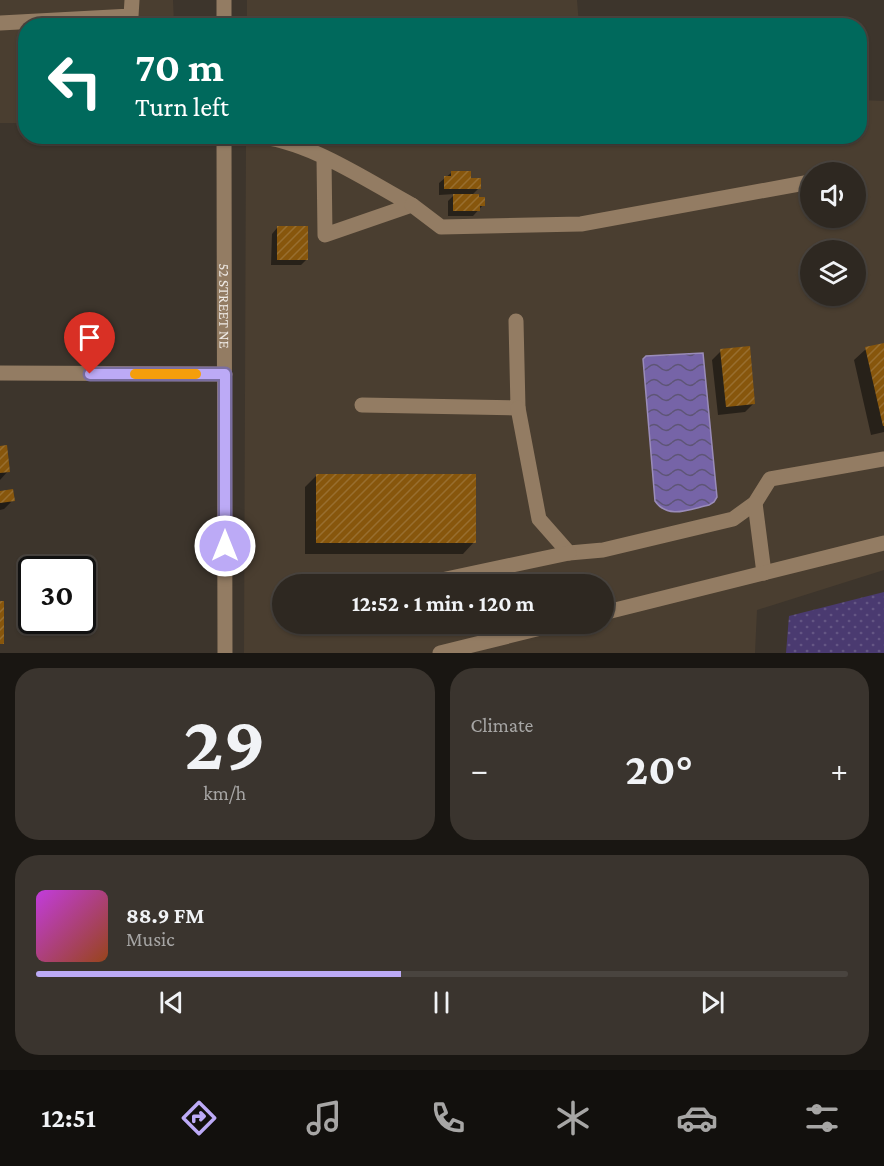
<!DOCTYPE html>
<html lang="en">
<head>
<meta charset="utf-8">
<style>
	:root { --surface:#2e2821; --page:#3a342e; --text:#f1f3f6; --muted:#a7a6a5; --line:#49443f; --accent:#bcaaf6 }
	body { margin:0; font-family:"Crimson Pro",serif; background:var(--page); color:var(--text); height:100vh; display:flex; flex-direction:column; font-size:22px; white-space:nowrap }
	* { box-sizing:border-box; margin:0 }
	p { font-size:20px; color:var(--muted) }
	.icon { flex:none; width:33px; height:33px; fill:none; stroke:currentColor; stroke-width:2; stroke-linecap:round; stroke-linejoin:round }
	.map { position:relative; height:653px; overflow:hidden }
	.side { display:flex; flex-direction:column; gap:15px; padding:15px; background:#191612; flex:1 }
	.side>* { flex:none }
	.banner { position:absolute; left:18px; top:18px; width:849px; height:126px; border-radius:24px; box-shadow:0 2px 4px #0004,0 0 0 2px var(--line); background:#00695c; color:#fff; overflow:hidden }
	.tools { position:absolute; left:800px; top:162px; display:grid; gap:12px }
	.tools a { display:grid; place-items:center; width:66px; height:66px; border-radius:50%; background:var(--surface); box-shadow:0 2px 4px #0004,0 0 0 2px var(--line); font-size:30px }
	.speed { position:absolute; left:18px; top:556px; display:flex; gap:12px; font-size:30px; font-weight:700; text-align:center }
	.speed>* { display:grid; place-content:center; width:78px; height:78px; border-radius:50%; background:var(--surface); box-shadow:0 2px 4px #0004,0 0 0 2px var(--line); line-height:1 }
	.speed .limit { border:3px solid #111; border-radius:9px; background:#fff; color:#111 }
	.pin { position:absolute; display:grid; place-items:center; width:51px; height:51px; color:#fff; margin:-62px -26px; border-radius:50% 50% 50% 0; rotate:-45deg; box-shadow:0 0 6px #0007 }
	.pin .icon { rotate:45deg }
	.me { position:absolute; width:66px; margin:-33px; rotate:0deg; stroke-linejoin:round; filter:drop-shadow(0 0 4px #0008) }
	.turn { display:flex; align-items:center; gap:21px; height:126px; padding:0 18px; font-size:27px }
	.turn .icon { width:78px; height:78px; stroke-width:2.5 }
	.turn b { display:block; font-size:42px; line-height:51px }
	.big { font-size:45px; font-weight:700; line-height:1.1 }
	.side .tile { flex:1; display:flex; flex-direction:column; justify-content:center; gap:9px; min-width:0; padding:0 21px; border-radius:24px; background:var(--page) }
	.side .dial { align-items:center; gap:0 }
	.dial b { font-size:78px; line-height:1 }
	.song { display:flex; align-items:center; gap:18px }
	.cover { width:72px; height:72px; border-radius:9px; background:linear-gradient(135deg,hsl(290 70% 55%),hsl(20 70% 35%)) }
	.played { height:6px; border-radius:3px; background:linear-gradient(90deg,var(--accent) 45%,var(--line) 45%) }
	.keys { display:flex; justify-content:space-around; direction:ltr }
	.heat { display:flex; justify-content:space-between; align-items:center; font-size:33px; direction:ltr }
	.side .tiles { flex:1; display:grid; gap:15px; grid-template-columns:1fr 1fr }
	.tile:last-child { grid-column:span 2 }
	.trip { position:absolute; left:272px; top:574px; width:342px; height:60px; border-radius:30px; background:var(--surface); box-shadow:0 2px 4px #0004,0 0 0 2px var(--line); font-weight:700; line-height:60px; text-align:center }
	.menu { display:flex; height:96px; justify-content:space-around; align-items:center; background:#12100d; color:var(--muted) }
	.menu .icon { width:42px; height:42px }
	.menu .active { color:var(--accent) }
	.menu b { font-size:27px; color:var(--text) }
	.map>svg:first-child { display:block }
	.built { fill:#4a3e30; fill-rule:evenodd }
	.grass { fill:url(#grass-dots) }
	.water { fill:url(#water-waves); stroke:#9a8cb9; stroke-width:1.5 }
	.shadow { fill:#0007 }
	.building { fill:url(#building-hatch) }
	.lines { fill:none; stroke-linecap:round; stroke-linejoin:round }
	.minor { stroke:#937c63; stroke-width:15 }
	.route-casing { stroke:#7a6ea0; stroke-width:15 }
	.route { stroke:#bcaaf6; stroke-width:10 }
	.slow { stroke:#f59e0b; stroke-width:10 }
	.labels { text-anchor:middle; dominant-baseline:central; stroke-width:4.5; stroke-linejoin:round; paint-order:stroke }
	.street-label { font-size:15px; fill:#ede8e3; stroke:#3d352c }
</style>
</head>
<body>
<div class="map">
<svg width="884" height="653" viewBox="0 0 884 653">
	<defs>
		<pattern id="grass-dots" width="8" height="8" patternUnits="userSpaceOnUse" patternTransform="scale(1.5)"><rect width="8" height="8" fill="#4a3a70"/><path d="M2 2h.1M6 6h.1" fill="none" stroke="#645684" stroke-width="1.8" stroke-linecap="round"/></pattern>
		<pattern id="water-waves" width="16" height="10" patternUnits="userSpaceOnUse" patternTransform="scale(1.5)"><rect width="16" height="10" fill="#7664a7"/><path d="M0 5q4-4 8 0t8 0" fill="none" stroke="#5e5576"/></pattern>
		<pattern id="building-hatch" width="6" height="6" patternUnits="userSpaceOnUse" patternTransform="scale(1.5)"><rect width="6" height="6" fill="#87560c"/><path d="M-1 1l2-2M0 6l6-6M5 7l2-2" fill="none" stroke="#986e2f"/></pattern>
	</defs>
	<rect width="100%" height="100%" fill="#3d352c"/>
	<!-- built -->
	<path class="built" d="M0,0H173L174,25L26,26L25,123H0Z
		M247,0H577L579,25H247Z
		M860,100L884,101V570L757,610L755,653H244L246,137L860,136ZM810,172H855V218H810ZM810,250H855V296H810ZM282,585H603V624H282Z"/>
	<!-- grass -->
	<path class="grass" d="M884,592V653H786L789,616Z"/>
	<!-- water -->
	<path class="water" d="M703,353L717,497L714,502L709,505C690,509 668,520 655,501L643,359L646,356Z"/>
	<!-- shadow -->
	<path class="shadow" d="M451,173L469,180L479,188L472,195L483,205L473,216H448V201L455,194L439,195V183Z
		M277,228L307,259L301,265H271L272,234Z
		M884,345V432L871,435L854,360L866,349Z
		M721,351L754,403L745,412L718,415L712,360Z
		M0,448L8,471L0,480Z
		M316,476L474,542L463,554H305V487Z
		M0,493L13,500L4,509L0,510Z"/>
	<!-- building -->
	<path class="building" d="M451,171H471V178H481V189H444V176H451Z
		M453,194H479V197H485V206H480V211H453Z
		M277,226H308V260H277Z
		M884,343V426H883L865,347Z
		M750,346L755,404L726,407L720,349Z
		M7,445L10,472L0,473V446Z
		M316,474H476V543H316Z
		M13,489L15,501L0,503V491Z
		M0,601H4V644H0Z"/>
	<g class="lines">
		<!-- minor -->
		<g class="minor">
			<path d="M224,0V26"/>
			<path d="M0,23L131,16L132,0"/>
			<path id="s1" d="M224,136L225,653"/>
			<path d="M253,136C308,140 364,179 412,205L325,235L324,158"/>
			<path d="M412,205L441,227L581,224L810,182"/>
			<path d="M0,373L225,374"/>
			<path d="M362,405L518,408L516,321"/>
			<path d="M518,408L539,519L569,553L603,550L733,519L755,503L770,479L884,459"/>
			<path d="M755,503L764,573"/>
			<path d="M418,585L569,553"/>
			<path d="M603,613L884,543"/>
			<path d="M440,653L557,624"/>
		</g>
	</g>
	<g class="lines">
		<!-- route casing -->
		<g class="route-casing">
			<path id="route" d="M90,374H225V546"/>
		</g>
		<!-- route -->
		<use href="#route" class="route"/>
		<!-- slow -->
		<path class="slow" d="M135,374H196"/>
	</g>
	<g class="labels">
		<!-- street labels -->
		<g class="street-label">
			<text stroke="none"><textPath href="#s1" startOffset="170">52 STREET NE</textPath></text>
		</g>
	</g>
</svg>
<div class="tools">
<a><svg class="icon" aria-label="sound" viewBox="0 0 24 24"><path d="M4 9h4l5-4v14l-5-4H4zM17 9q2 3 0 6"/></svg></a>
<a><svg class="icon" aria-label="layers" viewBox="0 0 24 24"><path d="M12 4l9 5-9 5-9-5zM3 14l9 5 9-5"/></svg></a>
</div>
<div class="speed"><div class="limit">30</div></div>
<div class="pin" style="left:90px;top:374px;background:#d93025"><svg class="icon" aria-label="arrive" viewBox="0 0 24 24"><path d="M6 21V4h12l-3 4 3 4H6"/></svg></div>
<svg class="me" style="left:225px;top:546px" viewBox="-20 -20 40 40"><circle r="17" fill="#bcaaf6" stroke="#fff" stroke-width="3"/><path d="M0-11L8 9 0 5-8 9z" fill="#fff"/></svg>
<div class="trip">12:52 · 1 min · 120 m</div>
<div class="banner">
<div class="turn"><svg class="icon" aria-label="left" viewBox="0 0 24 24"><path d="M17 20v-9H6M10 6l-5 5 5 5"/></svg><div><b>70 m</b>Turn left</div></div>
</div>
</div>
<section class="side">
<div class="tiles">
<div class="tile dial"><b>29</b><p>km/h</p></div>
<div class="tile"><p>Climate</p>
<div class="heat"><a>−</a><b class="big">20°</b><a>+</a></div>
</div>
<div class="tile">
<div class="song"><i class="cover"></i><div><b>88.9 FM</b><p>Music</p></div></div>
<div class="played"></div>
<div class="keys"><svg class="icon" aria-label="previous" viewBox="0 0 24 24"><path d="M18 5L8 12l10 7zM5 5v14"/></svg><svg class="icon" aria-label="pause" viewBox="0 0 24 24"><path d="M8 5v14M16 5v14"/></svg><svg class="icon" aria-label="next" viewBox="0 0 24 24"><path d="M6 5l10 7-10 7zM19 5v14"/></svg></div>
</div>
</div>
</section>
<nav class="menu">
<b>12:51</b>
<svg class="icon active" aria-label="directions" viewBox="0 0 24 24"><path d="M12 3l9 9-9 9-9-9zM9 14v-3h6M13 9l2 2-2 2"/></svg>
<svg class="icon" aria-label="music" viewBox="0 0 24 24"><path d="M9 18V5l10-2v13"/><circle cx="6" cy="18" r="3"/><circle cx="16" cy="16" r="3"/></svg>
<svg class="icon" aria-label="phone" viewBox="0 0 24 24"><path d="M5 4h4l2 5-3 2q2 4 5 5l2-3 5 2v4C11 20 4 13 5 4z"/></svg>
<svg class="icon" aria-label="climate" viewBox="0 0 24 24"><path d="M12 3v18M4 7l16 10M4 17L20 7"/></svg>
<svg class="icon" aria-label="car" viewBox="0 0 24 24"><path d="M5 17H2v-5l4-1 3-4h7l3 4 3 1v5h-3M9 17h6M6 11h13"/><circle cx="7" cy="17" r="2"/><circle cx="17" cy="17" r="2"/></svg>
<svg class="icon" aria-label="filters" viewBox="0 0 24 24"><path d="M4 7h16M4 17h16"/><circle cx="9" cy="7" r="2"/><circle cx="15" cy="17" r="2"/></svg>
</nav>
</body>
</html>
